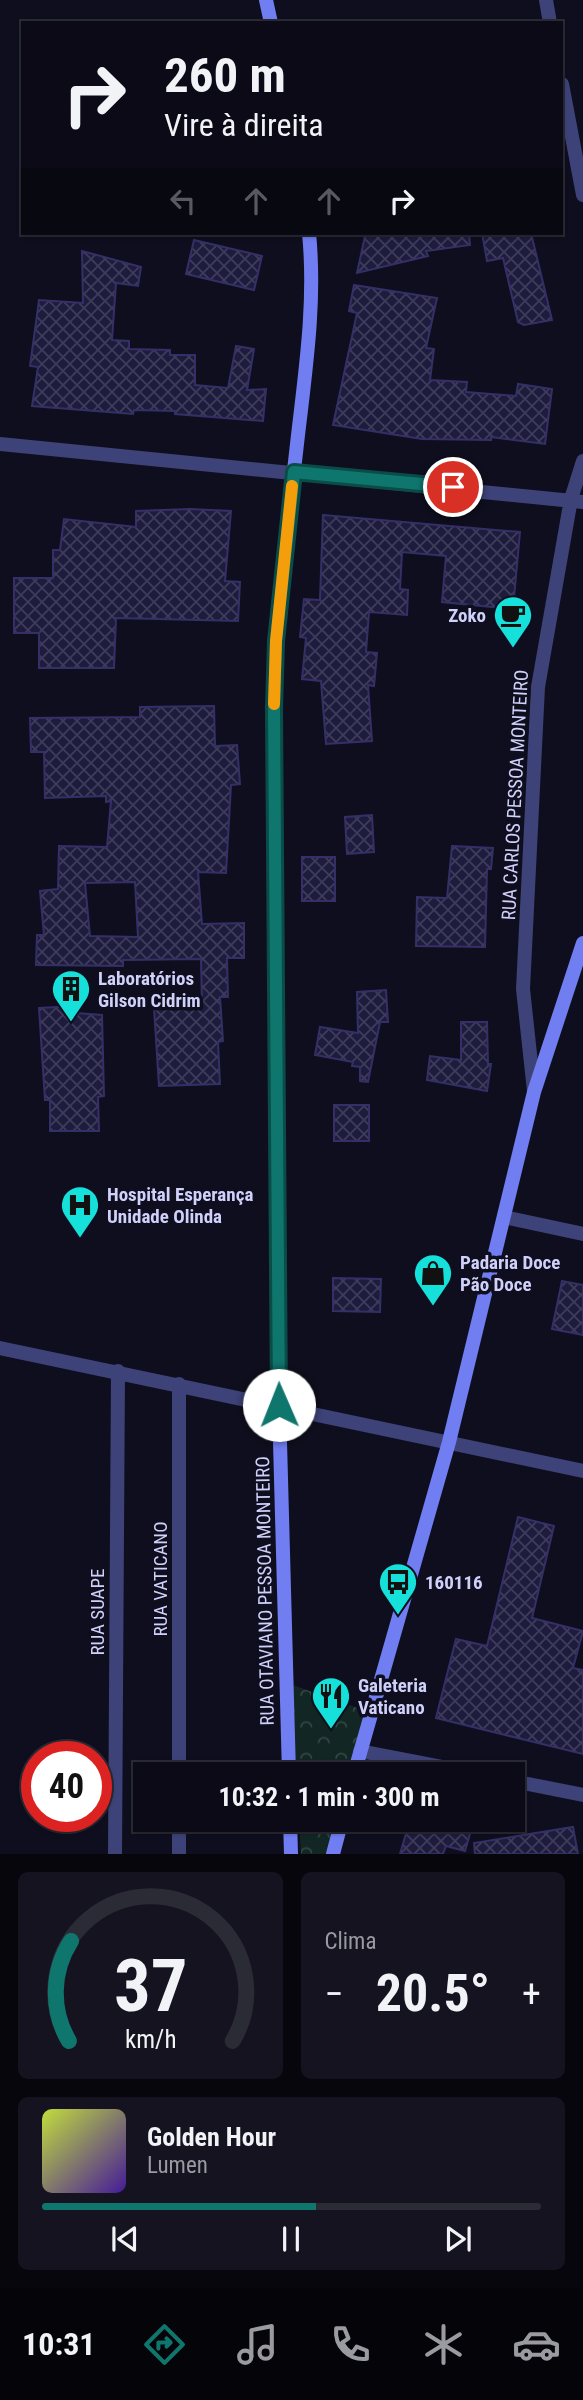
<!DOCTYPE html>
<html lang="pt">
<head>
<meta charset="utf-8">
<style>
	:root { --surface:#0b0a16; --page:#14131f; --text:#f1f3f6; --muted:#9a9aa1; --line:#2b2b35; --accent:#0f766e }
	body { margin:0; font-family:"Roboto Condensed",sans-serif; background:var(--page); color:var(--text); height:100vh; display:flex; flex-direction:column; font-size:26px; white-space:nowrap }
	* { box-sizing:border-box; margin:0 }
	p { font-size:23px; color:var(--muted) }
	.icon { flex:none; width:38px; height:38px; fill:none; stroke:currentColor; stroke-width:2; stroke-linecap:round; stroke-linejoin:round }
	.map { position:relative; height:1854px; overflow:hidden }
	.drawer { display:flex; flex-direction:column; gap:18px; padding:18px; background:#06060c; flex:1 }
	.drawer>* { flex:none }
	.hud { position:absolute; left:21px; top:21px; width:542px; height:214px; border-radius:0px; box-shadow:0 2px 5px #0004,0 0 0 2px var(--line); background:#0b0a16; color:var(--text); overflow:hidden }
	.speed { position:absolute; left:21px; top:1741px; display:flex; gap:14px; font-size:35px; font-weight:700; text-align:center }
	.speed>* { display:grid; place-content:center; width:91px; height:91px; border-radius:50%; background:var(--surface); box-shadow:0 2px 5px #0004,0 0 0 2px var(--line); line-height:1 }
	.speed .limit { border:10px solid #d22; background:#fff; color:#111 }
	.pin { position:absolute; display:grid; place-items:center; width:60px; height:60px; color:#fff; margin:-30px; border:4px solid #fff; border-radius:50%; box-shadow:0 2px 7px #0007 }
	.me { position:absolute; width:77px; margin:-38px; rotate:359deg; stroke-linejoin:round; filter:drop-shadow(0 0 5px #0008) }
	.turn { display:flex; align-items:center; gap:24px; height:147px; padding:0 28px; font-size:32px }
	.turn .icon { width:91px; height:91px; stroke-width:2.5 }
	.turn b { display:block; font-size:49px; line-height:60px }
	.lanes { display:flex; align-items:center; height:66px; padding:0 28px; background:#0003; justify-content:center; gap:35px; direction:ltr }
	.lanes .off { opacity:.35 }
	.big { font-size:52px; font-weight:700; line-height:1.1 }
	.drawer .tile { flex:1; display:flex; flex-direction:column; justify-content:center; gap:10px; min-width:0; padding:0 24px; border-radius:10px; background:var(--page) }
	.drawer .dial { align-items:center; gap:0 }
	.dial svg { height:182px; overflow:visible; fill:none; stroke:var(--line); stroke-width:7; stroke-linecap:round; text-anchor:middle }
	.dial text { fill:var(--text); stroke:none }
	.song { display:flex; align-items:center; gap:21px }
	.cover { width:84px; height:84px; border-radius:10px; background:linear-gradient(135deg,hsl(70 70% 55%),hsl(260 70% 35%)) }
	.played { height:7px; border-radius:4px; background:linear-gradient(90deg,var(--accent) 55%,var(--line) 55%) }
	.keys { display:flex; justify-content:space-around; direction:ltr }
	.heat { display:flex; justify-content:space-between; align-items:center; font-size:38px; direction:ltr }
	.drawer .tiles { flex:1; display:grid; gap:18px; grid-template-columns:1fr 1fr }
	.tile:last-child { grid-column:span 2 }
	.trip { position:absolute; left:133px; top:1762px; width:392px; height:70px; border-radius:0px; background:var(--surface); box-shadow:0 2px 5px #0004,0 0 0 2px var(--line); font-weight:700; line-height:70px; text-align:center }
	.tabs { display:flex; height:112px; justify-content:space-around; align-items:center; background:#040409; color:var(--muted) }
	.tabs .icon { width:49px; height:49px }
	.tabs .on { color:var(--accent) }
	.tabs b { font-size:32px; color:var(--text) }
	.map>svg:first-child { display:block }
	.park { fill:url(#park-crowns) }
	.building { fill:url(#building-cross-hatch); stroke:#343067; stroke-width:2; fill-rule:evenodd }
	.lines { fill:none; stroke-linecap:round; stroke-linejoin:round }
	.street { stroke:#3d4379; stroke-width:14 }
	.secondary { stroke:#707ef2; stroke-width:14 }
	.route-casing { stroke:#0a4d48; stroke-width:18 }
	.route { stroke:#0f766e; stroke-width:12 }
	.slow { stroke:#f59e0b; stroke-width:12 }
	.labels { text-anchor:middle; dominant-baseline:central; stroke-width:7; stroke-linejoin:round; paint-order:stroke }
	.poi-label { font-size:19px; font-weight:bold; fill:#d0d1fb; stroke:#0f0e1e; text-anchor:start }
	.street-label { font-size:19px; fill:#d0d1fb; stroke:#0f0e1e }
</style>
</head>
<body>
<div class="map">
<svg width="583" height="1854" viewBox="0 0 583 1854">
	<defs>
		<pattern id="park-crowns" width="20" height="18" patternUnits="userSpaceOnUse" patternTransform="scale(1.75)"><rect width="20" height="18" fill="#122724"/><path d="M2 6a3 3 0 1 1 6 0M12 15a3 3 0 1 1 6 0" fill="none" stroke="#334545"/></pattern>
		<pattern id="building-cross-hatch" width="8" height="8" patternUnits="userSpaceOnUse" patternTransform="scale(1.75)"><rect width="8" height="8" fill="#1e1c3d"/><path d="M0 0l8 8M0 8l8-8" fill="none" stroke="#3e3c5a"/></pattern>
	</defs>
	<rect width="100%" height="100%" fill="#0f0e1e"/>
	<!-- park -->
	<path class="park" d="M287,1683L369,1712L353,1774H295Z
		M299,1820H340L331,1854H301Z"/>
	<!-- building -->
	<path class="building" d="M380,233H469L470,245L426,251L428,256L357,273L365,236Z
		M482,233H531L552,320L524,325L518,322L503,258L487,261Z
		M194,240L262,256L254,290L186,274Z
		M82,251L141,267L138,286L116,283L112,340L129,341V349L170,350V355H195V385L228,388L236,346L254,349L247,390L266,389L263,421L175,414V411L134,410L133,414L32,406L38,367L30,366L39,300L83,303Z
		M354,285L437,298L426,348L434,349L430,380L467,382L466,392L516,396L518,384L552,389L545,444L491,437V440L422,439L333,425L357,313L349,311Z
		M190,509L231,511L225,581L240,582L238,621L116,618L114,668H39V633H14V578H53V550H60L64,519L136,527V511Z
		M323,515L520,532L513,609L442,602L446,556L402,552L400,589L408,590L407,615L369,612L366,652L377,653L374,686L368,685L372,741L326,744L321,681L302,679L306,638L300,637L304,599L320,600Z
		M214,706L215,746L237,745L240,784L231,785L226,873L198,872L202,924L244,923V958H227L228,997H220L223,1041L218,1042L220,1084L159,1086L154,1008L202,1005L201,959L123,960V966L36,965L37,935H44L40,891L58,889L59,846L107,847L111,801L106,802V796L45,798L44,752H31L30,718L140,717V707ZM135,882L138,937L90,936L85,883Z
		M372,815L374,852L347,854L345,817Z
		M452,846L493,848L491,869H487L485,947L416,946L417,897L447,898Z
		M302,857H335V901H302Z
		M386,990L388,1022H380L368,1082L360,1081V1067L352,1066L353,1062L315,1055L320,1027L358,1033L357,992Z
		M76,1006V1013L102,1015L104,1096L98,1097L99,1131H50V1100H45L39,1008Z
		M461,1022H487L488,1064H491L487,1091L427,1080L430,1056L461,1060Z
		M334,1105H369V1141H334Z
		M333,1278L381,1279L380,1312L333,1311Z
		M562,1281L583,1285V1335L552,1329Z
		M518,1517L554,1526L532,1618L583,1631L573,1668L583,1670V1754L436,1718L456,1639L487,1646Z
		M410,1820H474L465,1851L446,1846L443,1854H400Z
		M573,1827L578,1854H475L474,1843Z"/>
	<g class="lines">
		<!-- street -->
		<path class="street" d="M546,0L550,23
			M562,84L583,195
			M0,444L583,502
			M534,1091L523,989L538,687L571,499L583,461
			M504,1217L583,1234
			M0,1348L583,1471
			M179,1384V1774
			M360,1751L479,1774
			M513,1781L583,1795
			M179,1820V1854
			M115,1854L118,1371"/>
		<!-- secondary -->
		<path class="secondary" d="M266,0L271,23
			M289,1774L279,1405L274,708C277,620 287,532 297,444C305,373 316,304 309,233
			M354,1774L449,1442L534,1092L583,943
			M290,1820L291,1854
			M333,1854L342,1820"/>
	</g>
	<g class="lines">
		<!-- route casing -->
		<g class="route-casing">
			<path id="route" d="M279,1405L274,708L276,641L294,472L453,487"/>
		</g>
		<!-- route -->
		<use href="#route" class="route"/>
		<!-- slow -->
		<path class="slow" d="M274,704L276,641L292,486"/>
	</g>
	<!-- icons -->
	<defs>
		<g id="cafe-pin" transform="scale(2.0125)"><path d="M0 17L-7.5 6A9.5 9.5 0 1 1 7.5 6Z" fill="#15e1da" stroke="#0f0e1e"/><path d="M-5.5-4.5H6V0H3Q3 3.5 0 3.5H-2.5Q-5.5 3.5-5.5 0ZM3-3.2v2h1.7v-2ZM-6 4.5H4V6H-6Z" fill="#111"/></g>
		<g id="building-pin" transform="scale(2.0125)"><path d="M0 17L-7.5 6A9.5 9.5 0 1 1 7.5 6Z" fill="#15e1da" stroke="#0f0e1e"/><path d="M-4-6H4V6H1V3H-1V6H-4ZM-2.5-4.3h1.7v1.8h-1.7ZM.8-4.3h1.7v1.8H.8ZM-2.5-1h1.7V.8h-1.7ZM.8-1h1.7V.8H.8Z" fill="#111"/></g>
		<g id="hospital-pin" transform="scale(2.0125)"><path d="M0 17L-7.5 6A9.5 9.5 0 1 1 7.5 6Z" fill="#15e1da" stroke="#0f0e1e"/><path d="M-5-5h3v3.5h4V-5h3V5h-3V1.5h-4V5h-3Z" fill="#111"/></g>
		<g id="shop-pin" transform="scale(2.0125)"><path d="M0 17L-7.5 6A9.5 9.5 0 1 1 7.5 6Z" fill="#15e1da" stroke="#0f0e1e"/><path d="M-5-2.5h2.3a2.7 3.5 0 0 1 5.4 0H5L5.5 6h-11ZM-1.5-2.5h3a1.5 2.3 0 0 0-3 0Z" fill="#111"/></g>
		<g id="bus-pin" transform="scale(2.0125)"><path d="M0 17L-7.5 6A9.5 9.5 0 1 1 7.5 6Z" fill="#15e1da" stroke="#0f0e1e"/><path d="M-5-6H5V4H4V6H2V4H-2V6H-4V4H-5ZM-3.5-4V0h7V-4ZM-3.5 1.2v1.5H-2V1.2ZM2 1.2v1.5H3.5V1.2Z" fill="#111"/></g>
		<g id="restaurant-pin" transform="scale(2.0125)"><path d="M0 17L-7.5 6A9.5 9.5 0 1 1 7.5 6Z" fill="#15e1da" stroke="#0f0e1e"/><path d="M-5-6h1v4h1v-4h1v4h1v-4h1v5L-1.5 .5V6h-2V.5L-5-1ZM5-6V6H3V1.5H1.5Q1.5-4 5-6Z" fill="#111"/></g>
	</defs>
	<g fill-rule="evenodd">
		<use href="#cafe-pin" x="513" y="615"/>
		<use href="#building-pin" x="71" y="989"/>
		<use href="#hospital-pin" x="80" y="1205"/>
		<use href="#shop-pin" x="433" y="1273"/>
		<use href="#bus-pin" x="398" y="1582"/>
		<use href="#restaurant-pin" x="331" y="1696"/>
	</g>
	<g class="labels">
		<!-- poi labels -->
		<g class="poi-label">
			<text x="486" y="615" text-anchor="end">Zoko</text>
			<text x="98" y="978">Laboratórios<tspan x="98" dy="22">Gilson Cidrim</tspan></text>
			<text x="107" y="1194">Hospital Esperança<tspan x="107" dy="22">Unidade Olinda</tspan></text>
			<text x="460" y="1262">Padaria Doce<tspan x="460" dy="22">Pão Doce</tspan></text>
			<text x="425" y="1582">160116</text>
			<text x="358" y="1685">Galeteria<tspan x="358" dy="22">Vaticano</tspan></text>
		</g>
		<!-- street labels -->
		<g class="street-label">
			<text transform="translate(515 795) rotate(-87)">RUA CARLOS PESSOA MONTEIRO</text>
			<text transform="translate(160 1579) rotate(-90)">RUA VATICANO</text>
			<text transform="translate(265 1591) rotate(-91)">RUA OTAVIANO PESSOA MONTEIRO</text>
			<text transform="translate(97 1612) rotate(-90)">RUA SUAPE</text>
		</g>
	</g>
</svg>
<div class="speed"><div class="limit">40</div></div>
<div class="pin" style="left:453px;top:487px;background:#d93025"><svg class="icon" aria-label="arrive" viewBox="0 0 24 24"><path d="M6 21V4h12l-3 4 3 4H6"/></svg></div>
<svg class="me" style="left:279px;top:1405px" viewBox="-20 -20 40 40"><circle r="19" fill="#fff"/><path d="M0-13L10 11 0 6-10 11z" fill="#0f766e"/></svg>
<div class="trip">10:32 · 1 min · 300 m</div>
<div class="hud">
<div class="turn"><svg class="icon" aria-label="right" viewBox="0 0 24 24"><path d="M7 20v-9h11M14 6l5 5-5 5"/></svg><div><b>260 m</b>Vire à direita</div></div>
<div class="lanes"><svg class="icon off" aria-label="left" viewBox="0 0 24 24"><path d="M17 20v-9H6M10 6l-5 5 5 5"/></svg><svg class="icon off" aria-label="ahead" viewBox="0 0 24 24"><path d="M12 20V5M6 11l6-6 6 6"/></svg><svg class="icon off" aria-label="ahead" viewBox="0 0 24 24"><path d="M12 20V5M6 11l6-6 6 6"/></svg><svg class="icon" aria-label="right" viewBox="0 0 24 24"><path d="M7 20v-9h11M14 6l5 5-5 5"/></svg></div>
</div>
</div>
<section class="drawer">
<div class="tiles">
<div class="tile dial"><svg viewBox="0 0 100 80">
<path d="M14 69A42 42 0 1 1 86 69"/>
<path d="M14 69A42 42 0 0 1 15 25" stroke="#0f766e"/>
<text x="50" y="56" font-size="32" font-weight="700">37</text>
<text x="50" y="72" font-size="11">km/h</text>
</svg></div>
<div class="tile"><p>Clima</p>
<div class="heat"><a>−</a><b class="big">20.5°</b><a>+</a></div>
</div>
<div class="tile">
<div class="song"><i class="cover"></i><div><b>Golden Hour</b><p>Lumen</p></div></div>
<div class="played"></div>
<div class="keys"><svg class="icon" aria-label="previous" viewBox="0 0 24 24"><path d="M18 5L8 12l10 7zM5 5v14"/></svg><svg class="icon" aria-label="pause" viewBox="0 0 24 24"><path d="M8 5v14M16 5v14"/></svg><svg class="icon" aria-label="next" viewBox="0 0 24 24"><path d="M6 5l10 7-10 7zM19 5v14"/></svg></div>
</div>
</div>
</section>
<nav class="tabs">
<b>10:31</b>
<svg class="icon on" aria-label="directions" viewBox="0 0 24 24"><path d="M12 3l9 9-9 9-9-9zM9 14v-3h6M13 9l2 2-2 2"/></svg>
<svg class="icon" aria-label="music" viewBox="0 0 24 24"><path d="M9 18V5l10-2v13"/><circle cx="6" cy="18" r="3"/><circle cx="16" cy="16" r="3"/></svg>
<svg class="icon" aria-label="phone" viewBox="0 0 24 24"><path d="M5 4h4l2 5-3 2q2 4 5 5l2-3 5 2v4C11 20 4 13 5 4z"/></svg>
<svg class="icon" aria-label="climate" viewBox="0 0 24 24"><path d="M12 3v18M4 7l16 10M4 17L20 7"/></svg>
<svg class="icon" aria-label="car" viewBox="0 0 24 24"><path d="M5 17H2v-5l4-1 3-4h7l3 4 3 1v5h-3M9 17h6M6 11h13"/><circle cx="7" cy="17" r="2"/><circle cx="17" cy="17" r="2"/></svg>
</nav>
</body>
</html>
